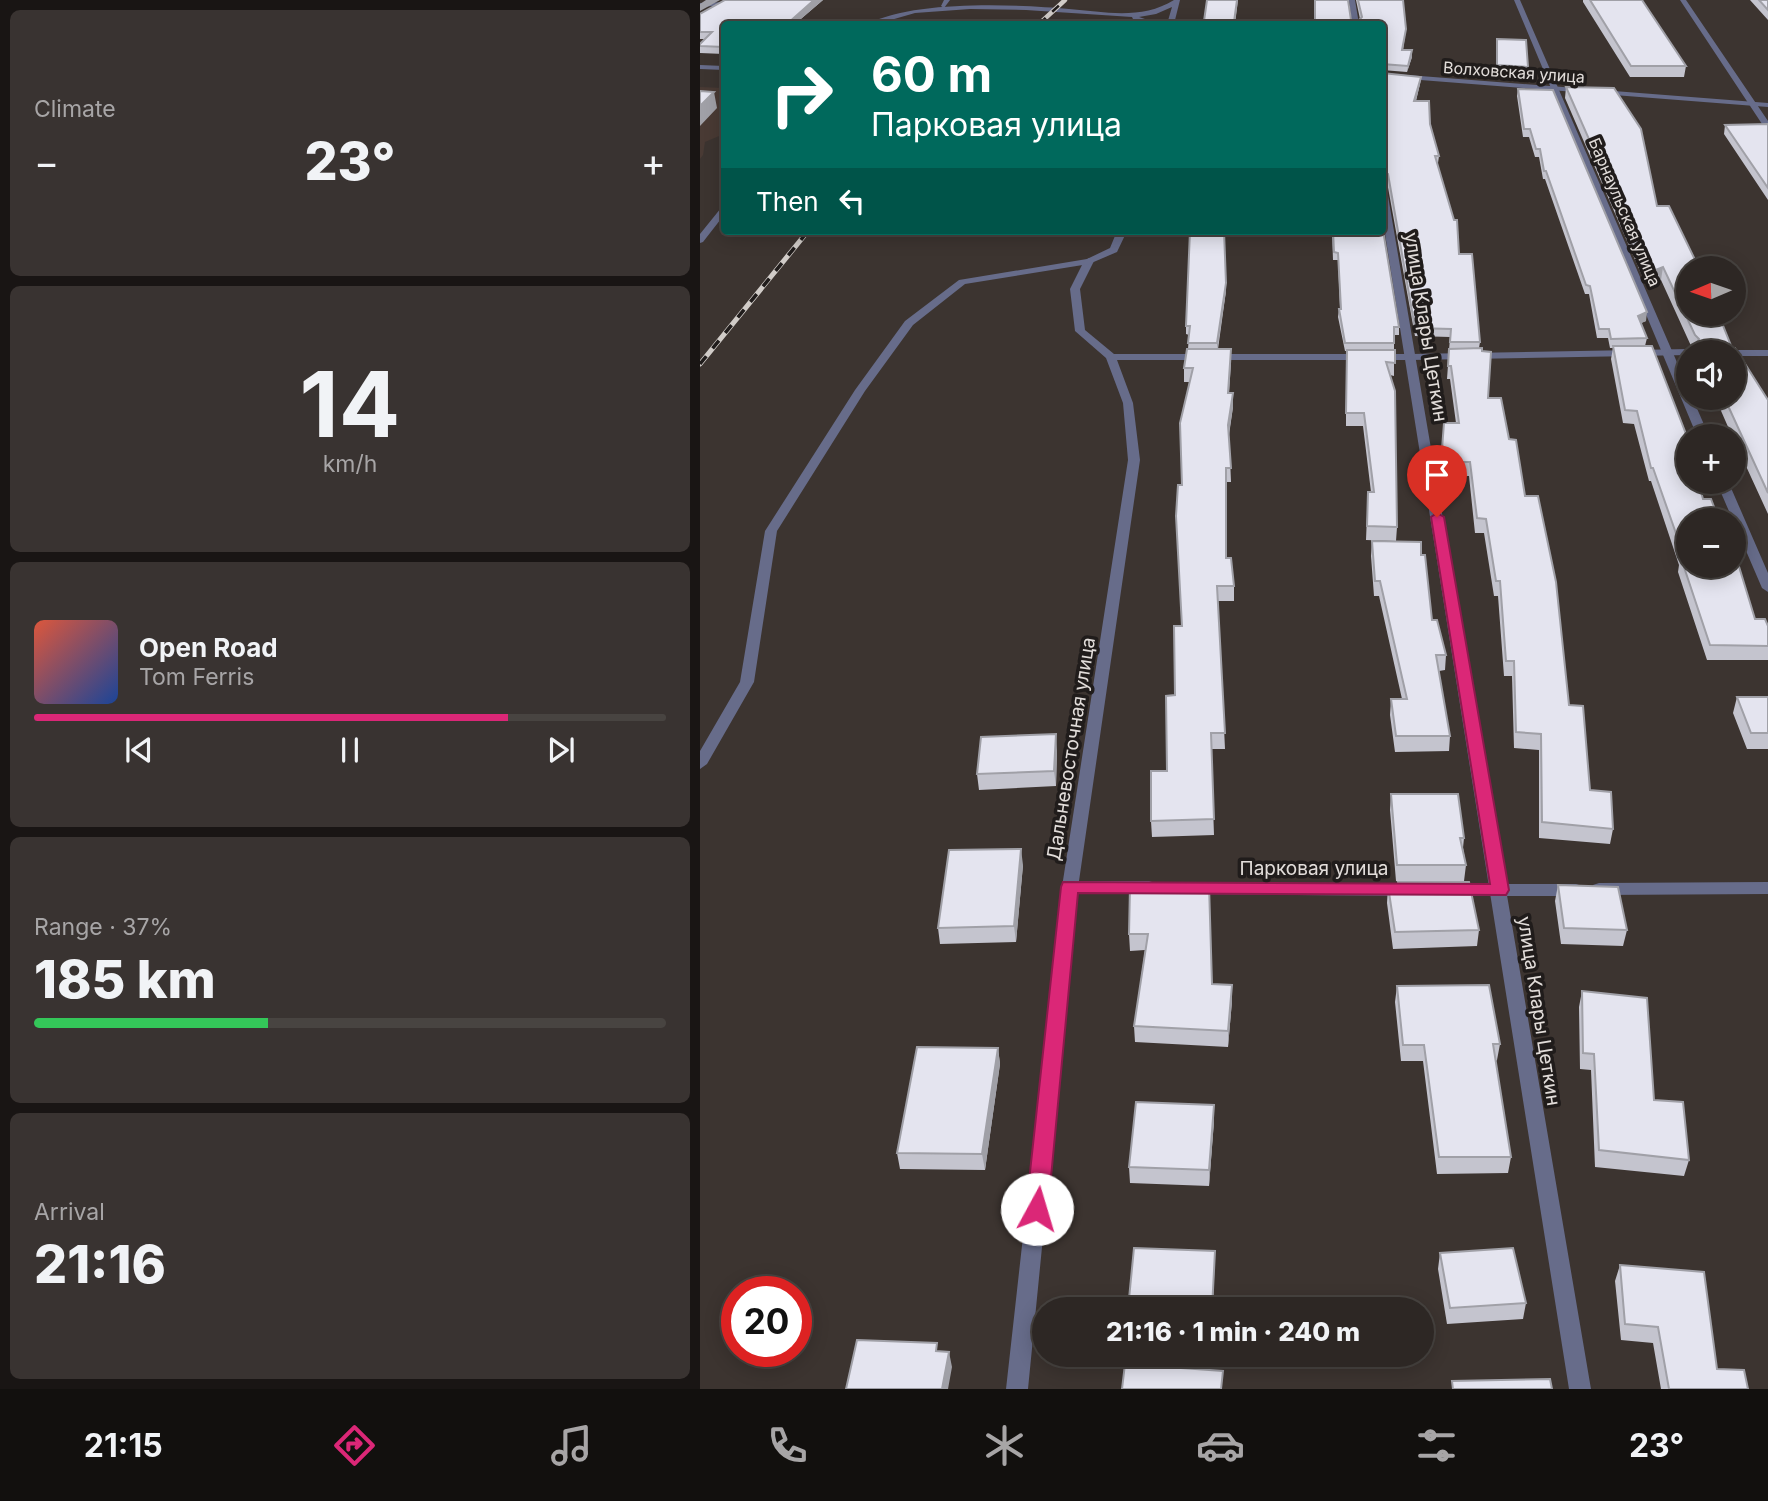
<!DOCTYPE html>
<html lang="en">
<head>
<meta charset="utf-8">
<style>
	:root { --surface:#2d2724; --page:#393331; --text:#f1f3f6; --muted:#a7a5a6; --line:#484441; --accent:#db2777 }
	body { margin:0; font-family:Inter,sans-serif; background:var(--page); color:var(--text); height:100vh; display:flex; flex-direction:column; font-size:26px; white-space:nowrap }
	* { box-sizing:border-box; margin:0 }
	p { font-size:23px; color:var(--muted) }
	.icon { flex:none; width:38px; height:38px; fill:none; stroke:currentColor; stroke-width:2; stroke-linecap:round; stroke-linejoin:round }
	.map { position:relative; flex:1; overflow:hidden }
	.panel { display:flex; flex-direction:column; gap:10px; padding:10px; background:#191514; width:700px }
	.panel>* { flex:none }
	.banner { position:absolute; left:21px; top:21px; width:665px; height:214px; border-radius:7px; box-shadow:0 4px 18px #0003,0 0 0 2px var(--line); background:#00695c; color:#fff; overflow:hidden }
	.needle { width:46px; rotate:268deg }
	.tools { position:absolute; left:976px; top:256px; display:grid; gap:14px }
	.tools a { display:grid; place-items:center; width:70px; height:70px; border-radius:50%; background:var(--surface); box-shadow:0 4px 18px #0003,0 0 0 2px var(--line); font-size:35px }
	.speed { position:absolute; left:21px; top:1276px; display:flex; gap:14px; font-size:35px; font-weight:700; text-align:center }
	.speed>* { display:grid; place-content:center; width:91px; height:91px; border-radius:50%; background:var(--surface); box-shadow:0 4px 18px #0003,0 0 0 2px var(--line); line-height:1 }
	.speed .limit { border:10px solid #d22; background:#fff; color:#111 }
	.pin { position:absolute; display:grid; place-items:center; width:60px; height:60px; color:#fff; margin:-72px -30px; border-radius:50% 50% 50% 0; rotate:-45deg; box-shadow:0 0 7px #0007 }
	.pin .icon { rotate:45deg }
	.me { position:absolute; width:77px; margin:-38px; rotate:6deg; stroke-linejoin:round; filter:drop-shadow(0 0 5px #0008) }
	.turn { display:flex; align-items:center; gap:24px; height:147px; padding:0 35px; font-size:32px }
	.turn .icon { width:91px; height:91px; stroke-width:2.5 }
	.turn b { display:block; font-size:49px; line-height:60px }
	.then { display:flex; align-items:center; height:66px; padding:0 35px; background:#0003; gap:14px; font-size:26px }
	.big { font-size:52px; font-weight:800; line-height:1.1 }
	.panel .widget { flex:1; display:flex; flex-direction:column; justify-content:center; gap:10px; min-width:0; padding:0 24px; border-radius:10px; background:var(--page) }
	.panel .dial { align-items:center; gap:0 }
	.dial b { font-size:91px; line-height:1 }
	.song { display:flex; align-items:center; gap:21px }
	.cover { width:84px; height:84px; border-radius:10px; background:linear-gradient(135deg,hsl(10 70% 55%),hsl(220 70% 35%)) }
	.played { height:7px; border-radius:4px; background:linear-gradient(90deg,var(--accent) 75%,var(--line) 75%) }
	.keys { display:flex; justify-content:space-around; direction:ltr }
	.heat { display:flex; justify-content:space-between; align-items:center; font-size:38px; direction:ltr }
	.charge { height:10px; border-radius:5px; background:linear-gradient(90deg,#34c759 37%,var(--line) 0) }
	.trip { position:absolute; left:332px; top:1297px; width:402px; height:70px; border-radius:35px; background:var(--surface); box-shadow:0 4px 18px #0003,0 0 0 2px var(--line); font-weight:800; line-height:70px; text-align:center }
	.dock { display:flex; height:112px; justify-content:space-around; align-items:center; background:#12100e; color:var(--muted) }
	.dock .icon { width:49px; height:49px }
	.dock .current { color:var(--accent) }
	.dock b { font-size:32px; color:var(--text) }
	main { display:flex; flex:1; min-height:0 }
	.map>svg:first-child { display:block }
	.built { fill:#493a34 }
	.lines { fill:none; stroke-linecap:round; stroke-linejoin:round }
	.service { fill:#676c8a; fill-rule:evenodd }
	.minor { fill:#676c8a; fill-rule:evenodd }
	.tertiary { fill:#676c8a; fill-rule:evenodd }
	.rail-far1-casing { stroke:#d1ccc8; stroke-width:4.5 }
	.rail-casing { stroke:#d1ccc8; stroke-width:5 }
	.rail-far1 { stroke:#201c1b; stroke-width:2.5; stroke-dasharray:9; stroke-linecap:butt }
	.rail { stroke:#201c1b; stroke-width:3.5; stroke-dasharray:10; stroke-linecap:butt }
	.wall { fill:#c4c4ce }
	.shaded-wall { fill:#a0a0a7 }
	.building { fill:#e4e4ef; stroke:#a0a0a7; stroke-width:2 }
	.route { fill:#db2777; stroke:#8e194d; stroke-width:2 }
	.labels { text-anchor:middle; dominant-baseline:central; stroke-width:7; stroke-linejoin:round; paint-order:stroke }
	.far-street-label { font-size:16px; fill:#e2ddda; stroke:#201c1b }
	.street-label { font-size:19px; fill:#e2ddda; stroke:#201c1b }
</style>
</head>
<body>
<main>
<section class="panel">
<div class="widget"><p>Climate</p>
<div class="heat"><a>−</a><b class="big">23°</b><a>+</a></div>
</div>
<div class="widget dial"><b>14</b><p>km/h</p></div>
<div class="widget">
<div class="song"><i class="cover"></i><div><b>Open Road</b><p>Tom Ferris</p></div></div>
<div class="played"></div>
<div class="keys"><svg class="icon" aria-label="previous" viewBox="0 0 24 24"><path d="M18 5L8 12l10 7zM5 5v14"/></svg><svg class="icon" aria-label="pause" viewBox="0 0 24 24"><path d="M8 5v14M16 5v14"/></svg><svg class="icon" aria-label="next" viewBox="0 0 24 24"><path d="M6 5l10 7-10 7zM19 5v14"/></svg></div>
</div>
<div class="widget"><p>Range · 37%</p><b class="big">185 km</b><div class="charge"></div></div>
<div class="widget"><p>Arrival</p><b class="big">21:16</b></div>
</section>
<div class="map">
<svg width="1068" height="1389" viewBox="0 0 1068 1389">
	<rect width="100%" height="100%" fill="#3c3430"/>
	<!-- built -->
	<path class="built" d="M0,87L24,88V134L5,142L3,155L0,159Z"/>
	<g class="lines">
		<!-- service -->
		<path class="service" d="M244,0H250L244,8L241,6Z
			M27,2L25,5L0,7V3Z
			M682,73L1068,103V107L682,77Z
			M389,258L394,261L380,289L385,330L414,354H711L989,349L994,352H989V355L711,360H417L433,403L440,460L379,881H449L455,883L457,887L455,891L449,893H377L328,1389H306L362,887L428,460L423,403L406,358L375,331L370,289L384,261Z
			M1034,350H1068V356H1034V352H1030Z
			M490,882L704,884L710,886L712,890L710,894L704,896L490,894L484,892L482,888L484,884Z
			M1068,882V894L899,895L893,893L891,889L893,885L899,883Z
			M752,884H876L882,886L884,890L882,894L876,896H752L746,894L744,890L746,886Z"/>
		<!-- minor -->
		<path class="minor" d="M649,0H655L659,24H652Z
			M814,0H820L989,390V397H992L1009,436H997Z
			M980,0H986L1068,121V129L1064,127Z
			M0,65L24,66V70L0,69Z
			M682,182L686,184L891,1389H869L682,215Z
			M1016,481H1028L1068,573V592L1062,588Z"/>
		<!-- tertiary -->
		<path class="tertiary" d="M474,0H480L474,24H467L472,7L456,14L439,17L460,24L433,19L432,17L326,10L270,9L215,13L177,24H168C213,0 317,4 369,9C405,12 442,20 474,0Z
			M24,207V215L3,242L0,243V234L21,208Z
			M417,231H427L417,252L389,264L265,284L213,325L165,391L77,531L54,682L7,764L0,769V751L40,682L65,531L155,390L205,321L259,280L387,259L410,248Z"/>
		<!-- rail-far1 casing -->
		<g class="rail-far1-casing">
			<path id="rail-far1" d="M339,24L365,0"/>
		</g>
		<!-- rail casing -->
		<g class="rail-casing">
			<path id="rail" d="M0,364L108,231"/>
		</g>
		<!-- rail-far1 -->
		<use href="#rail-far1" class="rail-far1"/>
		<!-- rail -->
		<use href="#rail" class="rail"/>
	</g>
	<!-- wall -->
	<path class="wall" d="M25,0H123L95,24H24V54L0,53V44L5,39H0V14Z
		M507,0H538L535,24H504Z
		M656,0H703L706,29L703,50H712V57L707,72L682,70V24L651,20H659L660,19Z
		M883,0H942L986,66L984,77H930L883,2Z
		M1050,0H1068V20Z
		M797,39L828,67V72L797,71Z
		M682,73L721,77L720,84L716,101L730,124L739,156L738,163H737L780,342L779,348L788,398L809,439L825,496L869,705L890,790L913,829L910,844L839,838V750L814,748L812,676H804L798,596H794L784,533H775L769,476H739L744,423H756L750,379H747L750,337L715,336L687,182L682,180Z
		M866,87L957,206L1032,348L1068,400V514L1034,440V436H1032L1015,397H1034V352H996L992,348L961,280L946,285L865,98Z
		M818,89L946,321L941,323L947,338L945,346L1003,499L1055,619L1068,626V660H1007L978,572L979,565L951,481H949L934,424L923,423L911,359L913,348H910L908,338H897L889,294H885L845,179H843L839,157H835L829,137H823L817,96Z
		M1068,124V200L1024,134L1025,125Z
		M632,231H682L699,327V335H694V376L690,375L697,527L696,541L666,540L668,492H671L663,426H646V351H645L638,317L639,309H640L638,260H633Z
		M526,291L518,349L531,363L529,393L533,407L529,435L531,482H526V558L534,586V601H518L525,749H511L514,835L452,837L451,821L467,771L482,626V485L489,382H484V368L488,349L489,335L486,334V326Z
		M672,541L721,555L732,620L746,655L745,670L739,671L750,736L749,751L695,752L690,715L691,699H702L679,596H674L671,556Z
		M1037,697H1068V749H1047L1033,713Z
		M357,750L356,786L279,790L277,774Z
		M691,794L764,838L763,848L766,865L764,881H696L690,810Z
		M323,865L316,942L240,944L238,928Z
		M698,882L779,930L777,946L693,949L687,903L688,886H698Z
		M858,885L927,930L923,946L861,944L855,901Z
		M430,887L512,984L532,1001L528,1047L435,1042L434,1026L445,950L430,951L429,934Z
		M697,986L800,1044L797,1060L796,1061L811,1157L808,1173L737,1174L723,1061H701L695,1002Z
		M882,991L954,1100L989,1160L984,1176L895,1167L891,1070L880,1069L879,1007Z
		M298,1048L300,1064L285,1170L200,1169L197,1153Z
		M514,1121L509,1186L430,1183L429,1167Z
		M740,1253L826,1303L823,1319L747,1324L738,1269Z
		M920,1265L1017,1369L1048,1389H961L953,1343L921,1340L915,1281Z"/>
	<!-- shaded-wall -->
	<path class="shaded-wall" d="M6,0H20L0,11V4Z
		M114,0H123L95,24H87Z
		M712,50V57L707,72L708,66Z
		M721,77L720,84L714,108V101Z
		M14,92L17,108L0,126V106Z
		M963,267L961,280L946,285L948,273Z
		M526,283V291L517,351V343Z
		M947,312L946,321L937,325L938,316Z
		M533,393V407L528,439V425Z
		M356,734L357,750L356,786L354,771Z
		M321,849L323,865L316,942L314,926Z
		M532,985V1001L528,1047V1031Z
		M298,1048L300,1064L285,1170L282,1154Z
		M514,1105V1121L509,1186V1170Z
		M515,1251L513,1309H512Z
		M249,1352L252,1367L248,1389H242Z"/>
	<!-- building -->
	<path class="building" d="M25,0H114L87,24H24V47L0,46V44L12,32H0V14Z
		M507,0H537L534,22H531V24H514V21H504Z
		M615,0H648L651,20H659L662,17L658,0H703L706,29L702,50H712L708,66L682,64V24H615Z
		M890,0H942L986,66H931Z
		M1059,0H1068V10Z
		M797,39L826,40L828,67L797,65Z
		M682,73L721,77L714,101H729L730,124L739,156H735L754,220H757L759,254H772L780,342H750L751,329L715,328L688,174L682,172Z
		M866,87L914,88L941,129L957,206H969L999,268H989V313H1018L1032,348H1035L1068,400V493L1024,397H1034V352H1002L998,341L999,339L995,335L963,267L948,273Z
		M818,89L853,90L947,312L938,316L947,338L911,339L909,329H899L890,286L886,285L846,171H844L840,149H836L830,129H824Z
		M0,91L14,92L0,106Z
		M1068,124V188L1025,125Z
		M682,224L699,327H694V343H645L639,309H641L638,253L634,252L633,231H682Z
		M490,231H524L526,283L517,343H488L490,326H486Z
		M913,346H952L986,434L989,445V481H998L1003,499H1011L1019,520H989V565H1034V560H1037L1055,619H1065L1068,626V646L1010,645L981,558L985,559L953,468H951L937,411L925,410Z
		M782,348V351L791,352L788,398H801L809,439L816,440L825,496H838L856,582L869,705L883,706L890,790L911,792L913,829L842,822L841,734L816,732L814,661H806L800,581H796L786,519L777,518L770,462H741L744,423H759L751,366H748L749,349Z
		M487,349H531L528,393H533L528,425L531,468H526V558H531L534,586H517L525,733H511L514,819L451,821V771H467L466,696L475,695L474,626H482L476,516L478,485H482L480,423L493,368H484Z
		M647,350H695V363L686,362L695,391L697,527L667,526L668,492H674L664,413H646Z
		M672,541L721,542V555H725L732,620H737L746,655H736L750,736H696L691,699H707L680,581H675Z
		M1037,697H1068V733H1051Z
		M356,734L354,771L277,774L281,737Z
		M691,794H758L764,838H760L766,865H697Z
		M321,849L314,926L238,928L249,850Z
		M698,882H769L779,930L695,932L688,886H699Z
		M509,885L512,984L532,985L528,1031L434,1026L448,934H429L430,887Z
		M858,885L918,887L927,930L864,928Z
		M789,985L800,1044H793L811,1157H739L724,1045H703L697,986Z
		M882,991L947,998L954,1100L983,1102L989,1160L899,1150L894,1054L883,1053Z
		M217,1047L298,1048L282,1154L197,1153Z
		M436,1102L514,1105L509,1170L429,1167Z
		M434,1248L515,1251L512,1309H428Z
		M813,1248L826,1303L750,1308L740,1253Z
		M920,1265L1004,1272L1017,1369L1044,1370L1048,1389H969L958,1327L925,1324Z
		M157,1340L237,1343L236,1351L249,1352L242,1389H146Z
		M425,1364L523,1371L521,1389H422Z
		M850,1379L852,1389H753L752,1381Z"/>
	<!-- route -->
	<path class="route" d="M737,513L744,517L809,890L806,895L378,893L348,1209L344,1216L337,1219L329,1216L326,1209L361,887L363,882L790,884L731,517Z"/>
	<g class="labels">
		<!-- far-street labels -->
		<g class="far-street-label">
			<text transform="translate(814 72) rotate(4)">Волховская улица</text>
			<text transform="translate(925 212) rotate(67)">Барнаульская улица</text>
		</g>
		<!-- street labels -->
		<g class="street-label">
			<text transform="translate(726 327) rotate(81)">улица Клары Цеткин</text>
			<text transform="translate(371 749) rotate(-81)">Дальневосточная улица</text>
			<text x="614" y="868">Парковая улица</text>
			<text transform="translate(839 1011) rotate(81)">улица Клары Цеткин</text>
		</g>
	</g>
</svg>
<div class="tools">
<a><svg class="needle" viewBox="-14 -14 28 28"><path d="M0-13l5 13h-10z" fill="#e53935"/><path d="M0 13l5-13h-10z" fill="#a7a5a6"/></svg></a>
<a><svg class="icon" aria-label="sound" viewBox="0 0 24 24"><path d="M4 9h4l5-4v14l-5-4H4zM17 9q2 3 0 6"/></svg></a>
<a>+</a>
<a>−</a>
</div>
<div class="speed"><div class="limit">20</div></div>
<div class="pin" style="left:737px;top:517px;background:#d93025"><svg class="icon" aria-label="arrive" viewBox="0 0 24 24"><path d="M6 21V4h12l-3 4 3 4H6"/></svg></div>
<svg class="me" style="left:337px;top:1209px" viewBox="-20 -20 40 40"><circle r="19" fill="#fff"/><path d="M0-13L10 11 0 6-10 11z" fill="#db2777"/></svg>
<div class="trip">21:16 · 1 min · 240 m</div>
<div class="banner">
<div class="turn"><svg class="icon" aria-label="right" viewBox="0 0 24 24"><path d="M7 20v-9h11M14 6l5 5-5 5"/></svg><div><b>60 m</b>Парковая улица</div></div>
<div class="then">Then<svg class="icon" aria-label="left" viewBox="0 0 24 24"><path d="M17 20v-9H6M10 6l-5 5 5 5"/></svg></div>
</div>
</div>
</main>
<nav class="dock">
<b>21:15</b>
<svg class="icon current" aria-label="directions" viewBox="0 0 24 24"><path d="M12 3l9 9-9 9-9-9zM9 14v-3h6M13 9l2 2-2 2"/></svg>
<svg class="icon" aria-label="music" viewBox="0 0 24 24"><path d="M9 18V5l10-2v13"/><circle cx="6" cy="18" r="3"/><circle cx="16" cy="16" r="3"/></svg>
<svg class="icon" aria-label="phone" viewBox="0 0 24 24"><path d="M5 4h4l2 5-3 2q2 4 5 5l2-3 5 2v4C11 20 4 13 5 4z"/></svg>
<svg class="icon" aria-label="climate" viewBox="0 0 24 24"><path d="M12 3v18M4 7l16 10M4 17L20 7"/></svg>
<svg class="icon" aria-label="car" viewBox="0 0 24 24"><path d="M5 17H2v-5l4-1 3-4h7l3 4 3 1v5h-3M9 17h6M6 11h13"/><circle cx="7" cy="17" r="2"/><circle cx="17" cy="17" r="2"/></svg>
<svg class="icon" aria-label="filters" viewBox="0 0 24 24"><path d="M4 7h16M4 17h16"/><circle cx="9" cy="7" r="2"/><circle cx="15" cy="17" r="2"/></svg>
<b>23°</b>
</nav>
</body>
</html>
